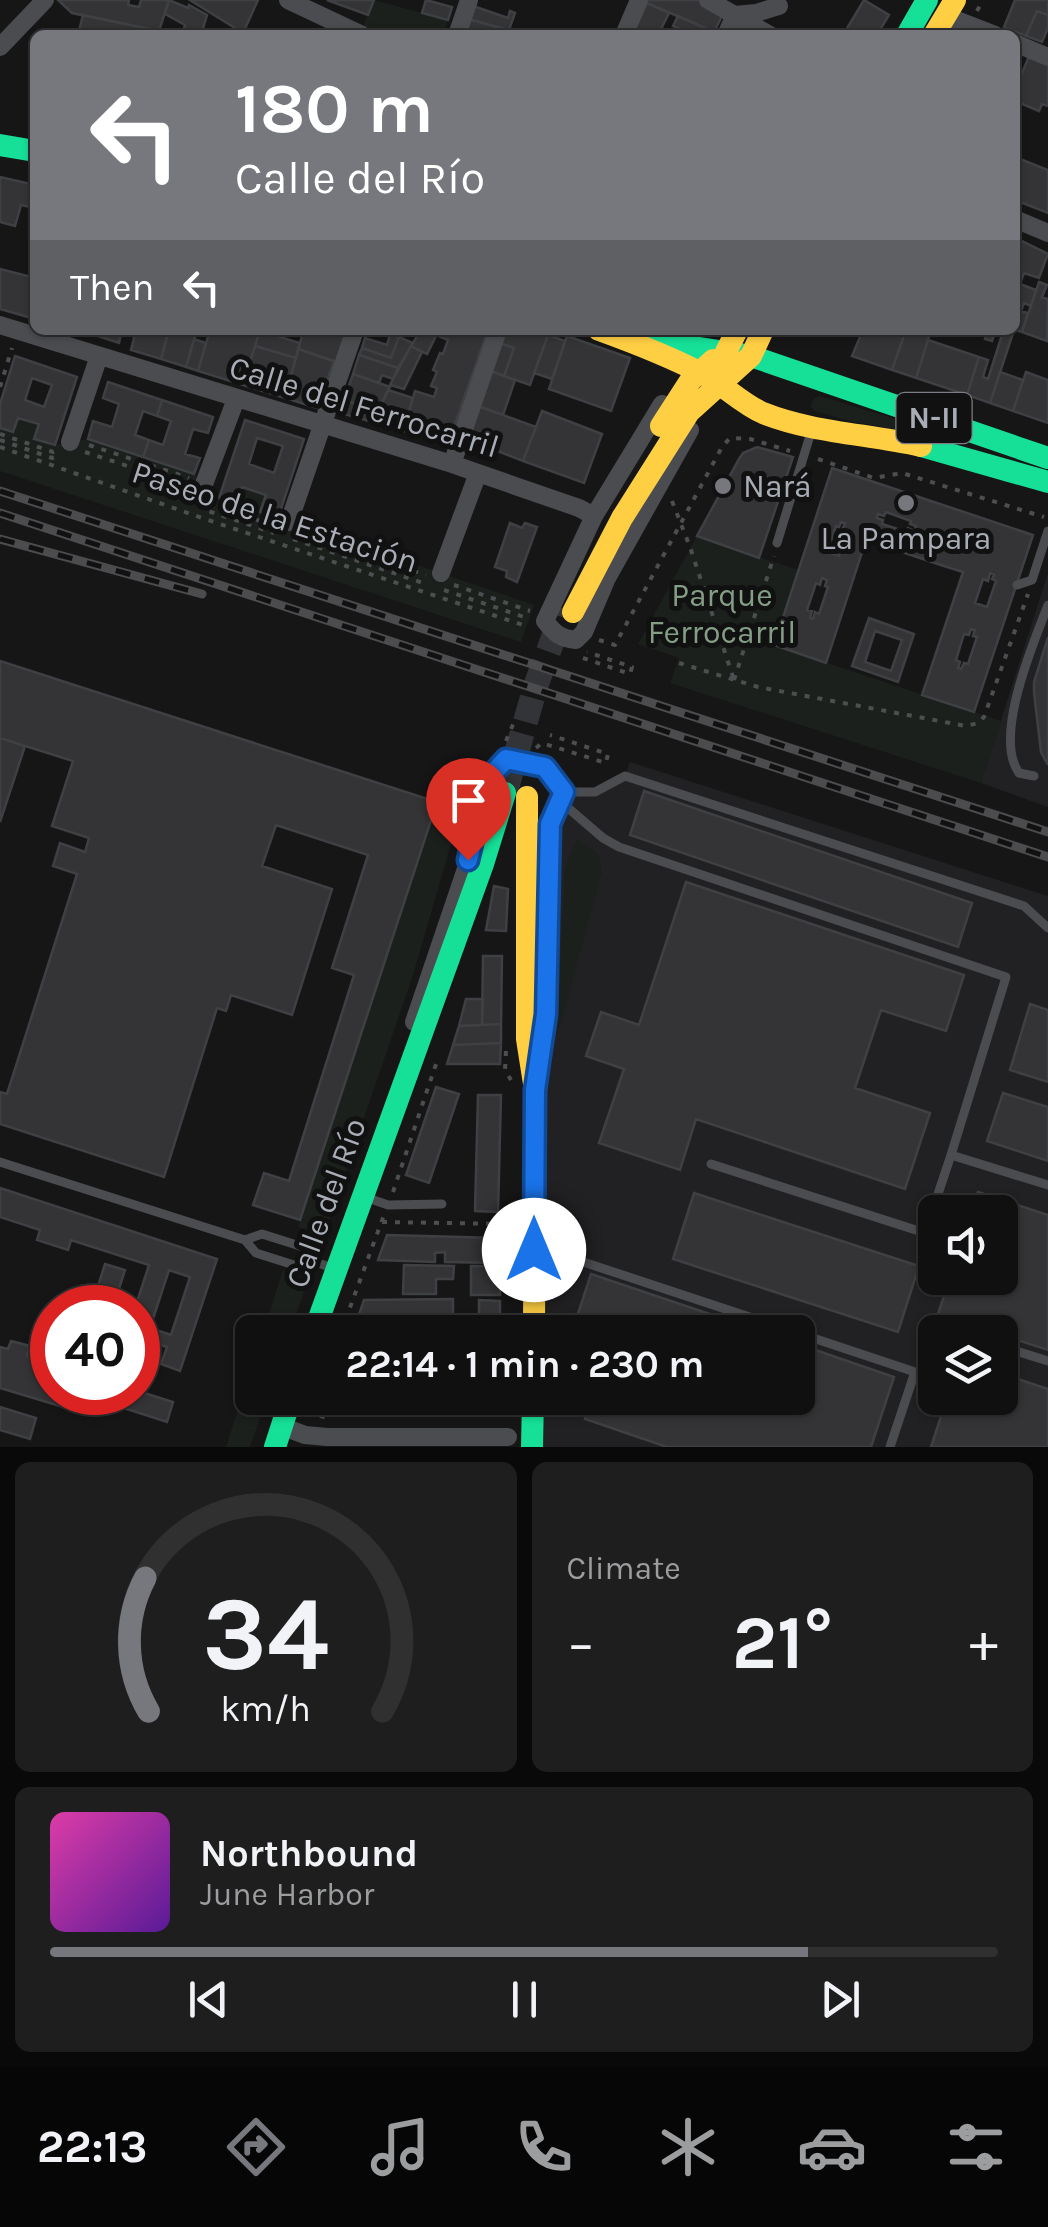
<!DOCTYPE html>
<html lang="en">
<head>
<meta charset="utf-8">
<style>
	:root { --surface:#101011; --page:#1e1e1f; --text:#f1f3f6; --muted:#9c9d9f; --line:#303031; --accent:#76787e }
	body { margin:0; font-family:Karla,sans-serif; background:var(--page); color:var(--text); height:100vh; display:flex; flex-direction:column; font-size:38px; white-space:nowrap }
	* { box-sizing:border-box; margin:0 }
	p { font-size:32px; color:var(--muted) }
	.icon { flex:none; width:55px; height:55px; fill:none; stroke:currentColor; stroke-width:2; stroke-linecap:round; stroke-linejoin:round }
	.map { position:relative; height:1447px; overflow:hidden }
	.details { display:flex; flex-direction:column; gap:15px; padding:15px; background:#090909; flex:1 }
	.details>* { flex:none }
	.hud { position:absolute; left:30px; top:30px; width:990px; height:305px; border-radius:15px; box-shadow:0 2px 8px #0004,0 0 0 2px var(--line); background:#76787e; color:#fff; overflow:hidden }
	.fabs { position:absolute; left:918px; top:1195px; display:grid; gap:20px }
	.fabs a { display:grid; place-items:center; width:100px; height:100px; border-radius:15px; background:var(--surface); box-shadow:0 2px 8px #0004,0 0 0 2px var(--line); font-size:50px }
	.speed { position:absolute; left:30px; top:1285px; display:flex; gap:20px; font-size:50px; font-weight:700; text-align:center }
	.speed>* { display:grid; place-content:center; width:130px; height:130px; border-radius:50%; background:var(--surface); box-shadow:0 2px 8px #0004,0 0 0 2px var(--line); line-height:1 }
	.speed .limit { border:15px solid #d22; background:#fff; color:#111 }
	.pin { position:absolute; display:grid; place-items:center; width:85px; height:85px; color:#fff; margin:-102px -42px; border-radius:50% 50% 50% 0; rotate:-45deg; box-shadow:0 0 10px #0007 }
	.pin .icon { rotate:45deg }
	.me { position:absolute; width:110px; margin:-55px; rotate:0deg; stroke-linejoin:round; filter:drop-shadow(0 0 8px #0008) }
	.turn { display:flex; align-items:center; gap:35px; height:210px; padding:0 40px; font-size:45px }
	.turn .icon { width:130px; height:130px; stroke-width:2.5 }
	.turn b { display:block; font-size:70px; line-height:85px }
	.then { display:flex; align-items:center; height:95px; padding:0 40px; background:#0003; gap:20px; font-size:38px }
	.big { font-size:75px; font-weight:700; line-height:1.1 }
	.details .widget { flex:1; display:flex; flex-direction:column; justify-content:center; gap:15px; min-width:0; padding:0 35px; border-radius:15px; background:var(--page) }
	.details .dial { align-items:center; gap:0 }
	.dial svg { height:260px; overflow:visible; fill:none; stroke:var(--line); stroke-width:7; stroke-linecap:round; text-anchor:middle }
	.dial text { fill:var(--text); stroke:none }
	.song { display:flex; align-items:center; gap:30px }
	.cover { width:120px; height:120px; border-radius:15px; background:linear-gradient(135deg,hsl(320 70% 55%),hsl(270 70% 35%)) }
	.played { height:10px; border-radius:5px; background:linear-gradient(90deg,var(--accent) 80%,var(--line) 80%) }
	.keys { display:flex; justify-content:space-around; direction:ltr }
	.heat { display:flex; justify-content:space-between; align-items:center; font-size:55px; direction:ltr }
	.details .tiles { flex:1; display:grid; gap:15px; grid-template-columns:1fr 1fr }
	.widget:last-child { grid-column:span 2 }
	.trip { position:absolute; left:235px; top:1315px; width:580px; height:100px; border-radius:15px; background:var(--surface); box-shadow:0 2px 8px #0004,0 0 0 2px var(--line); font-weight:700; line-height:100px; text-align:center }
	.tab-bar { display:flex; height:160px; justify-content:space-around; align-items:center; background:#060607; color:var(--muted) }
	.tab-bar .icon { width:70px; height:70px }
	.tab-bar .current { color:var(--accent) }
	.tab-bar b { font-size:45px; color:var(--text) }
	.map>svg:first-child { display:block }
	.built { fill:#212123; fill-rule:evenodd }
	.green { fill:#1b201c }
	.building { fill:#343436; stroke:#3f4043; stroke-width:2.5; fill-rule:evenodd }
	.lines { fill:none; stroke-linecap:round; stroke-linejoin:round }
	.secondary-tunnel { stroke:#333437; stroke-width:25; stroke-dasharray:25 12; stroke-linecap:butt }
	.path { stroke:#4c4e50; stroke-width:4; stroke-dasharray:5 8; stroke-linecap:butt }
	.lane { stroke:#4b4c4f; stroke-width:9 }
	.street { stroke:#4b4c4f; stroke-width:18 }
	.fast { stroke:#16e098; stroke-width:22 }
	.slow { stroke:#ffcf43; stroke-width:22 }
	.rail-casing { stroke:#4c4c4e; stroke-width:9 }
	.rail { stroke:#111112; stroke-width:5; stroke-dasharray:15; stroke-linecap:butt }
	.route-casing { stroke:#114b97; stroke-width:25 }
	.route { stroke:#1a73e8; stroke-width:18 }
	.poi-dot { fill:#76787e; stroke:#111112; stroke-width:4 }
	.labels { text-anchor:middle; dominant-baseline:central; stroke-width:10; stroke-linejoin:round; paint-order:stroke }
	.shield { fill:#111112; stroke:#7b7e85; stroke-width:2.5 }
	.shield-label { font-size:30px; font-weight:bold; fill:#a9adb6 }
	.street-label { font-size:32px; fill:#a9adb6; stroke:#111112 }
	.poi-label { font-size:32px; fill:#a9adb6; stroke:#111112; text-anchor:start }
	.park-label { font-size:32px; fill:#839e85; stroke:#111112 }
</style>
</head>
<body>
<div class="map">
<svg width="1048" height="1447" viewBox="0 0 1048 1447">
	<rect width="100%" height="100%" fill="#161617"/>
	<!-- built -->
	<path class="built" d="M1048,573V807L981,783Z
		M630,762L1048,896V1447H542L533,1398H798V1332H534L550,824L564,792H595L625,776ZM935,1212H1000V1278H935ZM935,1332H1000V1398H935Z"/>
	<!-- green -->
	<path class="green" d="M374,0L448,20L443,35H386L363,26Z
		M820,396L977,444L853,422L815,411L811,407C811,400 814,398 820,396Z
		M18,418L39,424L35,439L55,445L88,439L194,474L219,498L236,504L242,487L266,495L261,512L534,605L521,642L0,471V428L13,432Z
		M697,536L798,570L774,645L1001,721L981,783L670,683L679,658L638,644Z
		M431,817L457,824L413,975L324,1235L298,1227Z
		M577,839L598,854L602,872L557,1038L565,868Z
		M283,1270L296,1277L306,1286L290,1332H263Z
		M252,1365V1398H267L250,1447H226Z"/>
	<!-- building -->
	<path class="building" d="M58,0H129L128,5L139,7L141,0H169L159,31L72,13Z
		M169,0L188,8L189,5L207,15L201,35H182L185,25L165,14Z
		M190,0H258L243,33Z
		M327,0H374L368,15Z
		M426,0L452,7L448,20L422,13Z
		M648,0H700L724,12L714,32L647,3Z
		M864,0L889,15L877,35H843Z
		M1015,0H1048V15L1037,11L1026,36L1004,27Z
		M647,3L669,13L658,35H648L635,29Z
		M473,6L508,18L510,11L515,13L509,30L468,19Z
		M1037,11L1048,15V28L1042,42L1026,36Z
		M83,15L159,31L158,35H78Z
		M678,16L714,32L713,35H687L689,32L673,26Z
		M468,19L507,30L506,35H462Z
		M1030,54L1048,62V106L1042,104L1039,111L1015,101V90Z
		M1015,157L1048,170V213L1015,200Z
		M0,177L35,185V208L21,205L15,226L0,222Z
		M1016,238L1048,254L1039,278L1024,273L1020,284L1036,290L1031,306L1024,303L1021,311L1028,313L1022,332L1015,330Z
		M0,269L35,278V319L0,309Z
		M1039,282L1047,285L1042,297L1048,299L1047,341L1022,332Z
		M79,330H122L119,343Z
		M136,330H169L161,359L131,350Z
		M169,330H197L186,367L161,359Z
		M210,330H260L243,385L198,371Z
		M260,330H282L280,337L300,343L296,358L255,346Z
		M304,330H349L338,363L298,349Z
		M421,330H439L427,354L411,346Z
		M439,330H488L448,444L403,431L415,391L434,397L437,388L431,386L437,372L433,370L440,353L443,354L448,340L436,335Z
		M505,330H534L548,335L530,385L504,376L514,348L500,343Z
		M863,330H906L892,370L852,356Z
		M906,330H931L916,378L892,370Z
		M988,330H1014L990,403L967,395L979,357L988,360L983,377L988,379L1002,335L995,332L992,341L985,339Z
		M390,334L399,337L391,358L362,348L365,338L387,345Z
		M548,335L565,341L552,379L534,373Z
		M567,336L630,358L611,411L549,389Z
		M399,337L413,343L398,368L359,355L362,348L391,358Z
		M194,339L206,343L198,371L186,367Z
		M928,340L979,357L967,395L916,378Z
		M500,343L514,348L504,376L491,371Z
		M255,346L296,358L285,398L243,385Z
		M411,346L422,352L404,389L390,385Z
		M298,349L334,361L317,408L285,398Z
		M359,355L398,368L393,379L382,375L379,383L353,374Z
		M15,356L77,377L55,445L34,439L39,424L18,418L13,432L0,428V404ZM32,378L52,385L44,407L25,400Z
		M491,371L515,380L503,415L478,406Z
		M1000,372L1023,380L1013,411L990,403Z
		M1026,372L1048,380V423L1013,411Z
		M353,374L390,387L378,411L344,400Z
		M108,382L162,400L157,416L143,411L135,435L149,440L143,457L88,439L93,421L112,427L119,404L103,398Z
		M388,390L413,398L403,431L373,422Z
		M162,400L213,417L208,433L193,429L185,454L200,458L194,474L143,457L149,440L163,445L171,421L157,416Z
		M344,400L378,411L373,422L340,413Z
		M478,406L536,427L523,461L467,439Z
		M542,411L602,434L584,483L523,461Z
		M245,420L304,439L278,518L260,512L266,495L242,487L236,504L219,498ZM257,438L283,446L274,473L249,464Z
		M757,447L793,457L759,558L697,536L739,459L743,453Z
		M832,468L1033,535L974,712L922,695L963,572L944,566L866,540L826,663L774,645ZM886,512L911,521L910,524L916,526L914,531L908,528L907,532L882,524L883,520L877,518L878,514L884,516ZM841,522L845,523L841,533L846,535L839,556L827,552L836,526L839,527ZM941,531L965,539L964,543L971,545L969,549L962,547L961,551L937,542L938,539L930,536L932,532L940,535ZM990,573L994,575L992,579L996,581L987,607L975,603L983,579L988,581ZM822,578L827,580L825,586L828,587L819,614L815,612L813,619L810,618L812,611L807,610L816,583L820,585ZM971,629L975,630L973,636L977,637L968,664L964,663L961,669L958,668L960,662L956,660L964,634L969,635Z
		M510,523L522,528L525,523L537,527L517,582L506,577L507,571L495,567Z
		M869,618L914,634L898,682L852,666ZM875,631L902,640L891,671L865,662Z
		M1048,637V765L1041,752L1034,693V682Z
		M0,661L437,802L300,1220L253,1205L264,1173L289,1181L354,975L332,968L368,855L276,825L262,866L332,889L292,1015L231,995L226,1011L217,1008L164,1177L0,1124V1092L7,1094L77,874L53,866L60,843L85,852L89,838L52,826L73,761L0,738Z
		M0,738L25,746L0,822Z
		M644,791L972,903L958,947L630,835Z
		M686,882L964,975L946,1031L881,1010L855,1088L930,1113L905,1189L696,1119L680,1170L599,1143L624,1069L586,1056L601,1012L639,1025Z
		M494,886L508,889L506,931L486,930Z
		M483,956H502L501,1024L482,1025Z
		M466,999H483L482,1025L459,1026Z
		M1030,1004L1048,1010V1082L1010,1070Z
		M501,1024V1043L453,1045L459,1026Z
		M501,1043L500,1064H447L453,1045Z
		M436,1087L459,1094L429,1183L406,1175Z
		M1003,1093L1048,1107V1161L987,1141Z
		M478,1095H501L498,1212L475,1211Z
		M0,1188L217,1259L180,1371L161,1364L167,1347L146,1340L138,1364V1308H135L149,1265L71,1240L68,1250L37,1240L40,1230L0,1217ZM169,1270L190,1277L171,1335L150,1328Z
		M978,1192L1048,1215V1350L938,1314L950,1278H1000V1212H971Z
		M694,1193L919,1266L898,1332L673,1259Z
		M387,1235L497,1238L496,1263L445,1262V1252L435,1253V1262L378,1260Z
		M105,1264L125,1270L113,1308H91Z
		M404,1265L454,1266L453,1279H436V1294H403Z
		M471,1266H500V1295H471Z
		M591,1274L763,1332H583L573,1329Z
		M453,1299V1328H402V1319H386L387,1329H354L364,1300Z
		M479,1300L500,1301V1322H479Z
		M11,1341L30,1346L27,1356L52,1364V1392H68L63,1407L0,1388V1347L8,1349Z
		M798,1344L894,1377L871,1447H667L585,1419L592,1398H798Z
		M1000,1373L1048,1389V1447H931L947,1398H1000Z
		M138,1391L173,1402L167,1422L74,1392Z
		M0,1407L36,1418L30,1439L0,1430Z"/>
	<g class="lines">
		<!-- secondary-tunnel -->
		<path class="secondary-tunnel" d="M505,793L536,685L564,609"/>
		<!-- path -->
		<path class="path" d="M977,11L983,0
			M556,330L577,337
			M0,387L12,348
			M0,434L53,452L56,451
			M0,440L52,458L61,456
			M89,445L189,478
			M0,447L205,519L529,627
			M85,452L185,485
			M818,459L874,478L902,473L1044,517
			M210,498L216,505L274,526
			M672,501L690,547L734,680
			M201,502L208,511L274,533
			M302,535L426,575
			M293,539L426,584
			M454,585L530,611
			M444,590L530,619
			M599,640L615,645L722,447L730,438L750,439L790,451
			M583,658L630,674L632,667L587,652
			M679,663L758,687L966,726L978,723L984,717L1028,594
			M734,680L774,556
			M506,741L514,722
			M536,748L542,743L606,763L608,754L550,735
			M506,1051L505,1070L511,1080
			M393,1192L436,1064
			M382,1222L511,1224
			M341,1332L384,1215
			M311,1407L317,1415L327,1418V1408L513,1410"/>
		<!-- lane -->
		<path class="lane" d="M777,543L812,429
			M1017,585L1032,580L1048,531
			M1034,776L1019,773C993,737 1033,644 1048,605
			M564,792H595L625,776L1024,906L1048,928
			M560,801L603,838L619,847L1006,977L951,1155L925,1233L711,1164
			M951,1155L1048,1185
			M0,1162L245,1240L256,1253L297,1266L307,1259
			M365,1197L388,1205L442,1204
			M245,1240L262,1234L303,1247L307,1259L335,1269
			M536,1250L556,1253L795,1332
			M947,1329L957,1332
			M798,1333L915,1372L890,1447
			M1000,1346L1048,1361"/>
		<!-- street -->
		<path class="street" d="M288,0L362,35
			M708,0L770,35
			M735,15L756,13L779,6
			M946,16L995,35
			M457,35L469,0
			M624,35L639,0
			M726,35L735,15
			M1015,43L1048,57
			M0,47L45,0
			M1015,219L1048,233
			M0,325L452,464L579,508L594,516
			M662,404L594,516L545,621C555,634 560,638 576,640L584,632L607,578L690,430
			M70,442L99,356
			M452,464L498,330
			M204,484L236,399
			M289,522L355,330
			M441,573L478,473
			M414,1022L469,860L487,780L506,759L545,767L564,792L550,824L546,1014L538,1070
			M281,1426L305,1435L327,1437H508"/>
		<!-- fast -->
		<path class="fast" d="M907,35L927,0
			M0,145L35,151
			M655,333L698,348L751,356L1048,458
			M921,446L1048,482
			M314,1332L483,864L505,793
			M275,1447L291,1398
			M532,1447L533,1398"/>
		<!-- slow -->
		<path class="slow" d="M934,35L955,0
			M599,330C635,343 671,357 705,375C725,386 742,404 763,413C813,433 869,434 921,446
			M723,369L726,352L737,330
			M661,426L690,381L713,360
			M573,612L622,518L689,412L751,356L763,330
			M527,797V1039L535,1090L534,1332"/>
		<!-- rail casing -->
		<g class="rail-casing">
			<path id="rail" d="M0,491L1048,832
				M0,513L1048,857
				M0,539L202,594"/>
		</g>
		<!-- rail -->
		<use href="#rail" class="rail"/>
	</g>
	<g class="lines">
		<!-- route casing -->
		<g class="route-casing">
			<path id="route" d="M468,860L487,780L506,759L545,767L564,792L550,824L546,1014L535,1090L534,1250"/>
		</g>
		<!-- route -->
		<use href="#route" class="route"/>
	</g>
	<!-- markers -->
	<g class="poi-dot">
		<circle cx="723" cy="486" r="10"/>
		<circle cx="906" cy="503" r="10"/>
	</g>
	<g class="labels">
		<!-- shield labels -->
		<rect class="shield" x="896.5" y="393" width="75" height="50" rx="8"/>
		<g class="shield-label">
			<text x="934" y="418">N-II</text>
		</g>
		<!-- street labels -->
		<g class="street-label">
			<text transform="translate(364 407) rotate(17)">Calle del Ferrocarril</text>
			<text transform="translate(275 517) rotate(18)">Paseo de la Estación</text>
			<text transform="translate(326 1203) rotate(-70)">Calle del Río</text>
		</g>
		<!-- poi labels -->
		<g class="poi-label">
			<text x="743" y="486">Nará</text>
			<text x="906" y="538" text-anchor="middle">La Pampara</text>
		</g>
		<!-- park labels -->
		<g class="park-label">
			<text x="722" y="595">Parque<tspan x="722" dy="37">Ferrocarril</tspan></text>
		</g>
	</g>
</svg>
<div class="fabs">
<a><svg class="icon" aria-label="sound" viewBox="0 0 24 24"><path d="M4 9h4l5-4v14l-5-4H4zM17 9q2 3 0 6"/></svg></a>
<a><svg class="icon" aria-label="layers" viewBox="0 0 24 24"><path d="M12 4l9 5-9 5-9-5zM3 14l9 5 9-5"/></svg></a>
</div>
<div class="speed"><div class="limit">40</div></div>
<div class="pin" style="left:468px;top:860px;background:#d93025"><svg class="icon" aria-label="arrive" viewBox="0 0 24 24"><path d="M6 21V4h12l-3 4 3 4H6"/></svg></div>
<svg class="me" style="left:534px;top:1250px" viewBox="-20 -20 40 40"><circle r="19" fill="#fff"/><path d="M0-13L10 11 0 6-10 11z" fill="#1a73e8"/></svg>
<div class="trip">22:14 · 1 min · 230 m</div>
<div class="hud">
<div class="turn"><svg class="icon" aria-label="left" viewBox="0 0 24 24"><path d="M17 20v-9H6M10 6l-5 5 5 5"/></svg><div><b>180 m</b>Calle del Río</div></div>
<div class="then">Then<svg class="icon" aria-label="left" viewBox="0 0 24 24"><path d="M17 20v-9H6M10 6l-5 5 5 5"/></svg></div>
</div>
</div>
<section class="details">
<div class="tiles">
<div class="widget dial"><svg viewBox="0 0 100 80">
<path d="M14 69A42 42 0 1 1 86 69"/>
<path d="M14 69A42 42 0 0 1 13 28" stroke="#76787e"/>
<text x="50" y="56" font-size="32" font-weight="700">34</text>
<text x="50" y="72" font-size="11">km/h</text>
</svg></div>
<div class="widget"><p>Climate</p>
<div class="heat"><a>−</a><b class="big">21°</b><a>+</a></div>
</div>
<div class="widget">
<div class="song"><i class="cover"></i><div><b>Northbound</b><p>June Harbor</p></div></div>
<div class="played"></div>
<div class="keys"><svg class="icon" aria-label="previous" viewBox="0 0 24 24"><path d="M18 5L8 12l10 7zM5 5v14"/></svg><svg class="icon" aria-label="pause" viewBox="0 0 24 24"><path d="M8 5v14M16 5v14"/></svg><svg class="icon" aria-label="next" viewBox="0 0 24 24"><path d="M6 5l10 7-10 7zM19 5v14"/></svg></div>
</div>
</div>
</section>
<nav class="tab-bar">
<b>22:13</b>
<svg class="icon current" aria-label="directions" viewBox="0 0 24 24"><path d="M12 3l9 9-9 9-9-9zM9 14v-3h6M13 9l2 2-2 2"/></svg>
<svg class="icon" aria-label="music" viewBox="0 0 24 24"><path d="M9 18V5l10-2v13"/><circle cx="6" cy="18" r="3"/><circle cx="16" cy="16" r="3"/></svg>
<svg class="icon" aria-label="phone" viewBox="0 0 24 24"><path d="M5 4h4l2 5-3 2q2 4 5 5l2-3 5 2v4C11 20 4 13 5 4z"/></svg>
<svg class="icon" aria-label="climate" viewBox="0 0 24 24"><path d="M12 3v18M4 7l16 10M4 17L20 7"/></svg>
<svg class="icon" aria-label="car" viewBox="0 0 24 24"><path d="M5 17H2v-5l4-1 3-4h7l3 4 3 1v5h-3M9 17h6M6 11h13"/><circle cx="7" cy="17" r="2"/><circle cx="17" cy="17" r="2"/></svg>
<svg class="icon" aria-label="filters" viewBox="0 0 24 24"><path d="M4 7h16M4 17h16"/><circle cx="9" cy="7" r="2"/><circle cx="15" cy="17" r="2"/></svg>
</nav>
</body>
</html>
